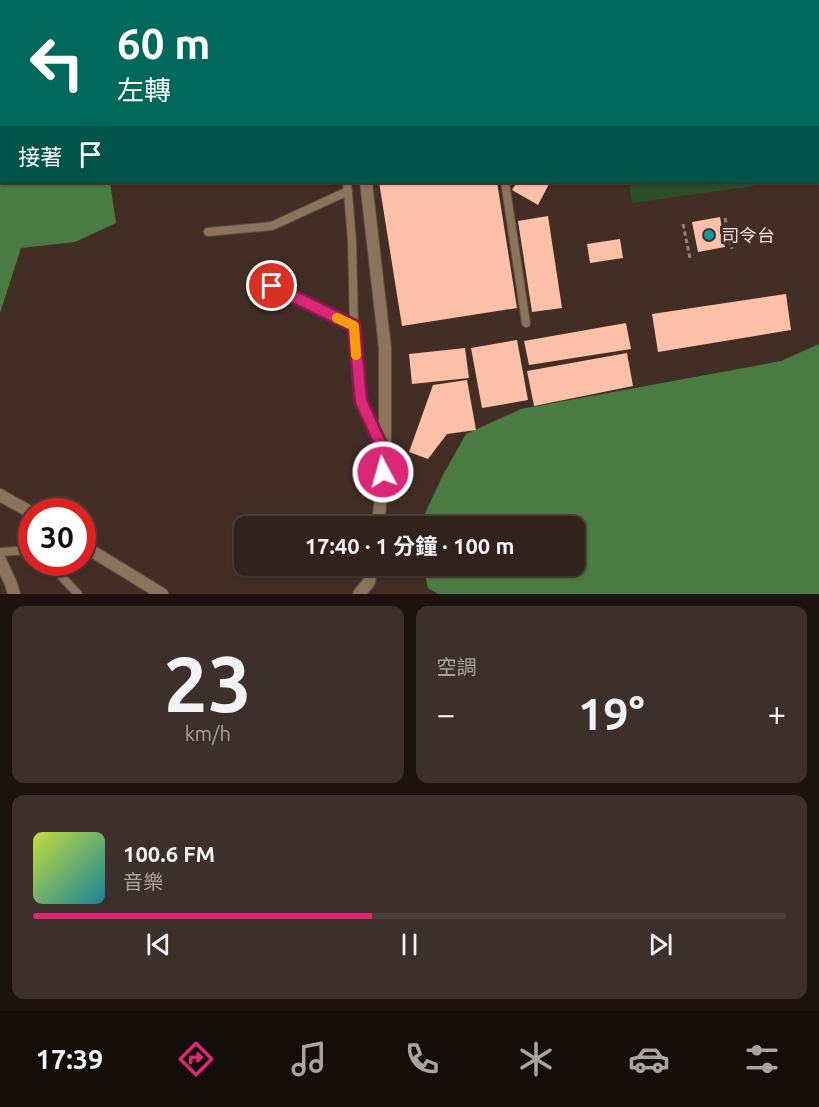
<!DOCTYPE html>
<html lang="zh-TW">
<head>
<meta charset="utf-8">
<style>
	:root { --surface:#32221c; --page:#3d2f29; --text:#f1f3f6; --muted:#a8a4a3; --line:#4d3f3b; --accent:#db2777 }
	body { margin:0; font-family:Ubuntu,"Noto Sans TC",sans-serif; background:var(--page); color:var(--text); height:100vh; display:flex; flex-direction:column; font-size:22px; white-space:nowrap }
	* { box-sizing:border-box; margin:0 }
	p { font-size:20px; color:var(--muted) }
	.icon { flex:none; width:33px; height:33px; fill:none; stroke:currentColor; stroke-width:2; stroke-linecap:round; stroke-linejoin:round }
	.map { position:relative; height:594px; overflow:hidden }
	.details { display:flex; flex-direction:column; gap:12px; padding:12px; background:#1c130f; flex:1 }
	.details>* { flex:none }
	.guide { position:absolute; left:0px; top:0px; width:819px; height:183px; box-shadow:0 2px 4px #0004,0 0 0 2px var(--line); background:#00695c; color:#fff; overflow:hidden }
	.speed { position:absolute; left:18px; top:498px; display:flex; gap:12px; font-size:30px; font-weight:700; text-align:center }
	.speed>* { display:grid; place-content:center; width:78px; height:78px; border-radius:50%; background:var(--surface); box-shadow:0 2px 4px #0004,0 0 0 2px var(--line); line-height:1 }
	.speed .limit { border:9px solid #d22; background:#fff; color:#111 }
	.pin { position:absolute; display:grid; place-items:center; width:51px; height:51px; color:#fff; margin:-26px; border:3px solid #fff; border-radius:50%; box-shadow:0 2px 6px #0007 }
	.me { position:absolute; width:66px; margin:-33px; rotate:354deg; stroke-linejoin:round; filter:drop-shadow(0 0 4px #0008) }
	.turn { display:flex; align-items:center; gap:21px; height:126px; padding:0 18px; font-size:27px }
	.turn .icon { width:78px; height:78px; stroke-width:2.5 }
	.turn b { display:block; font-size:42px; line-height:51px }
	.then { display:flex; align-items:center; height:57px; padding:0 18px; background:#0003; gap:12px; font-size:22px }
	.big { font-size:45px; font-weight:700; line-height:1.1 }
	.details .card { flex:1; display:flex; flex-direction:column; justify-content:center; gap:9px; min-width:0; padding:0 21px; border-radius:12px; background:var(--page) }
	.details .dial { align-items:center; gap:0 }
	.dial b { font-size:78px; line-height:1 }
	.song { display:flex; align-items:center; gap:18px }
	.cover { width:72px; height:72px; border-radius:9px; background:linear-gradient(135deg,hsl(70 70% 55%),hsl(190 70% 35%)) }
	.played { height:6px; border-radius:3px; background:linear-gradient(90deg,var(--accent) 45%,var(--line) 45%) }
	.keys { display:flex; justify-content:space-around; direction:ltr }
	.heat { display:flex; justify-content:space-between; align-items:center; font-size:33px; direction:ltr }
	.details .tiles { flex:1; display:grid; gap:12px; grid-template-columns:1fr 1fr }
	.card:last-child { grid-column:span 2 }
	.trip { position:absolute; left:234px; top:516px; width:351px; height:60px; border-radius:12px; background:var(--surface); box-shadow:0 2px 4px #0004,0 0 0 2px var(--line); font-weight:700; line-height:60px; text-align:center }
	.tab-bar { display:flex; height:96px; justify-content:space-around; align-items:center; background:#140e0b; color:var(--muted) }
	.tab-bar .icon { width:42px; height:42px }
	.tab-bar .on { color:var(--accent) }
	.tab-bar b { font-size:27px; color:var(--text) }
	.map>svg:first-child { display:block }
	.green { fill:#2b5025 }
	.forest { fill:#4a7b43 }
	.building { fill:#ffc0a9 }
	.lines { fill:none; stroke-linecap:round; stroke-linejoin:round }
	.service-casing { stroke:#5e4a42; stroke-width:10 }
	.minor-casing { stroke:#5e4a42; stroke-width:14 }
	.path { stroke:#94827b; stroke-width:3; stroke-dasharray:4.5 3; stroke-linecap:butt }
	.service { stroke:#8a755c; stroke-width:8 }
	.minor { stroke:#8a755c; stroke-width:12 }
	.route-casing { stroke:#8e194d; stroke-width:15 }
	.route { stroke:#db2777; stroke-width:10 }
	.slow { stroke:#f59e0b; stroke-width:10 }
	.culture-dot { fill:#0f9aa8; stroke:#432e26; stroke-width:2 }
	.labels { text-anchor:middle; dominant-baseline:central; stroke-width:6; stroke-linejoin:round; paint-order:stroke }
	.poi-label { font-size:18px; fill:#ecded8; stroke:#432e26; text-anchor:start }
</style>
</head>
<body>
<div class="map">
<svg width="819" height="594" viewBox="0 0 819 594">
	<rect width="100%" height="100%" fill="#432e26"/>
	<!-- green -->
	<path class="green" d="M629,182H768V184L632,203Z"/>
	<!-- forest -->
	<path class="forest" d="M0,0H184L186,1L2,2V182H110L116,223L75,242L21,248L0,313Z
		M819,344V594H438L428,588L423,566H574V526H419L443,475L466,434L521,409L781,361Z"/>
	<!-- building -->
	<path class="building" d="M379,182H497L517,308L402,326Z
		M517,182H550L538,205L512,190Z
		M548,216L562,308L532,312L518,221Z
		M720,217L725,247L698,252L692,222Z
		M620,239L623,258L590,263L587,244Z
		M786,294L791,330L658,352L652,314Z
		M626,323L631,349L529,365L524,341Z
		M517,340L528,400L482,408L471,348Z
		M465,348L469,378L412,384L409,354Z
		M627,353L633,386L534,406L527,371Z
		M467,380L476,430L447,434L428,459L409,452L433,385Z"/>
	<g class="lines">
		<!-- service casing -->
		<g class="service-casing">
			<path id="service" d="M347,182L352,240L354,326L361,401L384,452
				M505,182L526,323
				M208,232L272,226L348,191
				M272,286L354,326
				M0,552L28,550L32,552
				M48,562L78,594"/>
		</g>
		<!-- minor casing -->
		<g class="minor-casing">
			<path id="minor" d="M497,2L499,0
				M366,182L385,348V454L378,526
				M0,495L32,513
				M82,545L162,594
				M0,560L11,584L14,594
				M359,594L369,582L372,566"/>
		</g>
		<!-- path -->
		<path class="path" d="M725,218L732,249
			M683,224L690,258"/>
		<!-- service -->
		<use href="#service" class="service"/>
		<!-- minor -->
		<use href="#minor" class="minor"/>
	</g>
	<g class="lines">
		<!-- route casing -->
		<g class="route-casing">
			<path id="route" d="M272,286L354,326L361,401L385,454L383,472"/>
		</g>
		<!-- route -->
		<use href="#route" class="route"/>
		<!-- slow -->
		<path class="slow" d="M337,318L354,326L356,355"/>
	</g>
	<!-- markers -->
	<circle class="culture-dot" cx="709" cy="235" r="6"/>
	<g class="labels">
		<!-- poi labels -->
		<g class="poi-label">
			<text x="721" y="235">司令台</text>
		</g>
	</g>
</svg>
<div class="speed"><div class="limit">30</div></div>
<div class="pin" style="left:272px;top:286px;background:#d93025"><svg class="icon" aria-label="arrive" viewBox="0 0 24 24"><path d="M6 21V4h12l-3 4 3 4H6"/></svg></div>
<svg class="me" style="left:383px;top:472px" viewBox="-20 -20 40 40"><circle r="17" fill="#db2777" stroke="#fff" stroke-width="3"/><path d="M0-11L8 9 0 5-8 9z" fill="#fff"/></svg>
<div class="trip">17:40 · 1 分鐘 · 100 m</div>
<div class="guide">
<div class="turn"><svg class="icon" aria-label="left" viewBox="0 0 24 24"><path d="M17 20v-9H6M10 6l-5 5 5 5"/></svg><div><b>60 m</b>左轉</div></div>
<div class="then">接著<svg class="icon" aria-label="arrive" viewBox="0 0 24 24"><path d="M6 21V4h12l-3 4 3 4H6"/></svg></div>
</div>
</div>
<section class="details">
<div class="tiles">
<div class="card dial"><b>23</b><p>km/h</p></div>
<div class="card"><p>空調</p>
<div class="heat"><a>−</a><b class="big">19°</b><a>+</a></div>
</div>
<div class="card">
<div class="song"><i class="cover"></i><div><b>100.6 FM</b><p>音樂</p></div></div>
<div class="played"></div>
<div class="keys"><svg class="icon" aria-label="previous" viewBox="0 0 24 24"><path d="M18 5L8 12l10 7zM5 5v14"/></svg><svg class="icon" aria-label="pause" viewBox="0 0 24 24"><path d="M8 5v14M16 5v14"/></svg><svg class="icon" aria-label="next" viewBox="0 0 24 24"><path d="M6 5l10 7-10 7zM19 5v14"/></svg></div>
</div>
</div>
</section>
<nav class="tab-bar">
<b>17:39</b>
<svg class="icon on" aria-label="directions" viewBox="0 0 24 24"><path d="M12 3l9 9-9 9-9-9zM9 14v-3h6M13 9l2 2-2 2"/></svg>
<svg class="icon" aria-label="music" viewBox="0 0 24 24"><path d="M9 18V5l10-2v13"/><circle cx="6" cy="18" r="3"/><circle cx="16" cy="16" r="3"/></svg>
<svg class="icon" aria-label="phone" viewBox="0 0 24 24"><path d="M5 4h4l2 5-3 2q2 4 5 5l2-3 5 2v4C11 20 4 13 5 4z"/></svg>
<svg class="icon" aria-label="climate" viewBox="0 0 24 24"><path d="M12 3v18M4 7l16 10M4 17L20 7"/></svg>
<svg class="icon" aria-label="car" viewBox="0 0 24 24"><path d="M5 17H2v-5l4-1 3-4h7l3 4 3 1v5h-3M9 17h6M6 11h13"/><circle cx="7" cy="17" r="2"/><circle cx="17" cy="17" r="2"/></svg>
<svg class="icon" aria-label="filters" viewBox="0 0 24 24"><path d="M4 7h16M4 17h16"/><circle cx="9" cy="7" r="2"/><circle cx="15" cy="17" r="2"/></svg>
</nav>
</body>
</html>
